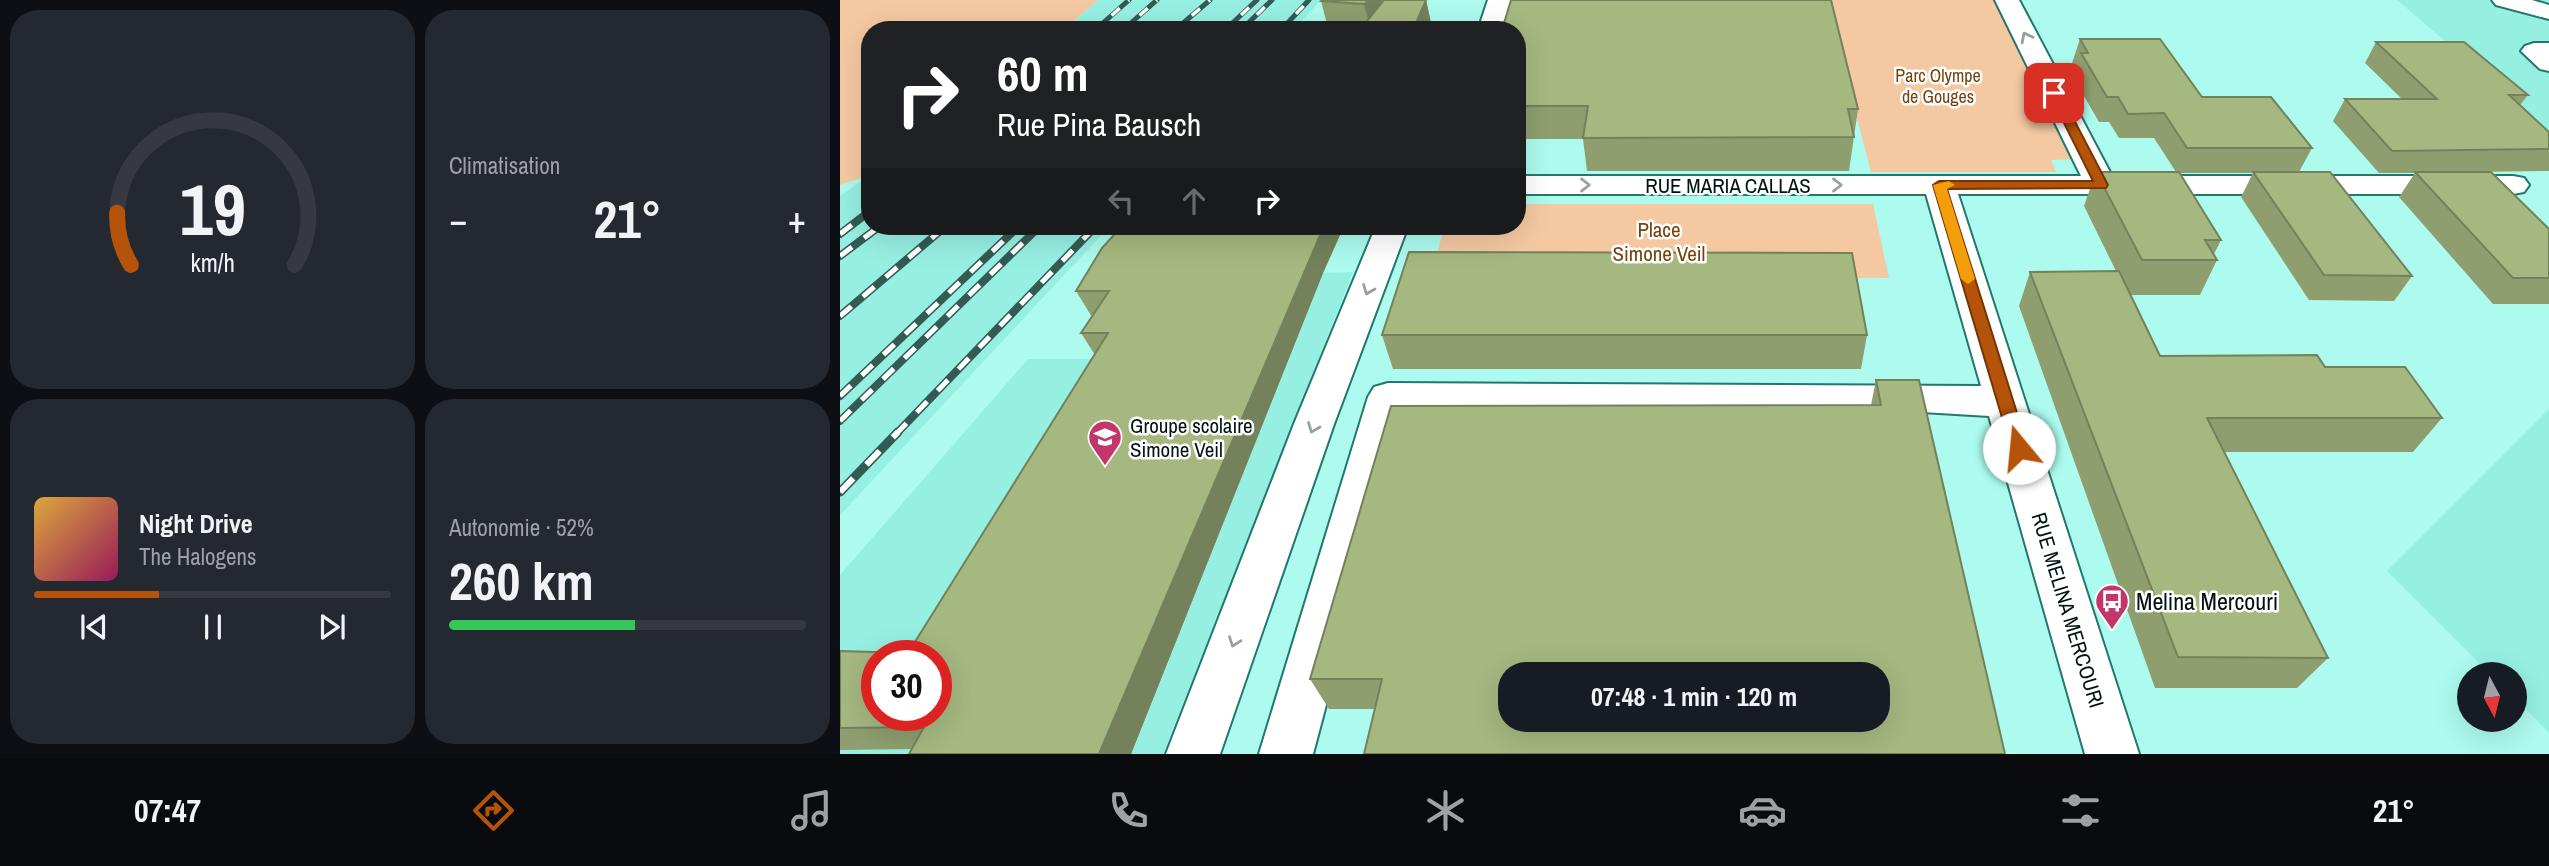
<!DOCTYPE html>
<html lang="fr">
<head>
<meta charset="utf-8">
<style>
	:root { --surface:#171b24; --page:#242831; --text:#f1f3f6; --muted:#9ea1a6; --line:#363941; --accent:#b45309 }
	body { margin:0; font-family:"Archivo Narrow",sans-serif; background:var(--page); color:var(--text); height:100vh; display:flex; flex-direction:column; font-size:26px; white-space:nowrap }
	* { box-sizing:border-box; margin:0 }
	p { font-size:23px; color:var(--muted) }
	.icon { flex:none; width:38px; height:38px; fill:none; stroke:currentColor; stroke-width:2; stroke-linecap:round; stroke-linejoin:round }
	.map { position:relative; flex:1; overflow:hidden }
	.panel { display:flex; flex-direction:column; gap:10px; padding:10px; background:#0d0f14; width:840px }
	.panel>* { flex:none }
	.banner { position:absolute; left:21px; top:21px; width:665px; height:214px; border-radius:28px; box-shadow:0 7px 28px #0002; background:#202124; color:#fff; overflow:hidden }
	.needle { width:46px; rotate:173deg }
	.controls { position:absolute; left:1617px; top:662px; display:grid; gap:14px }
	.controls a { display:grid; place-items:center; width:70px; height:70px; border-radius:50%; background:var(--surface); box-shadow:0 7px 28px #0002; font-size:35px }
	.speed { position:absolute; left:21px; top:640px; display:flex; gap:14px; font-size:35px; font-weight:700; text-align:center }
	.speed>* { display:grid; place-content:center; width:91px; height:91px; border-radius:50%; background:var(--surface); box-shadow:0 7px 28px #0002; line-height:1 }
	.speed .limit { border:10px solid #d22; background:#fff; color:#111 }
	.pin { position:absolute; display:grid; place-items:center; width:60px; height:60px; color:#fff; margin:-30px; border-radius:14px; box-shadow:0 4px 10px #0006 }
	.me { position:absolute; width:77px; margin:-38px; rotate:343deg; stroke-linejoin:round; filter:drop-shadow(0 0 5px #0008) }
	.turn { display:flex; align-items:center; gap:24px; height:147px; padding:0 21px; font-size:32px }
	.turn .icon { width:91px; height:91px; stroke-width:2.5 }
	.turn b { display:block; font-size:49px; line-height:60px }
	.lanes { display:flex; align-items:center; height:66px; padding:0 21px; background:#0003; justify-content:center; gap:35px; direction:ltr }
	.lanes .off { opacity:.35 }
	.big { font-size:52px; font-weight:700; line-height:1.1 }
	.panel .card { flex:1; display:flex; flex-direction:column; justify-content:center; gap:10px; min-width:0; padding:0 24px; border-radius:28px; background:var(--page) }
	.panel .dial { align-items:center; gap:0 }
	.dial svg { height:182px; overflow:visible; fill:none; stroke:var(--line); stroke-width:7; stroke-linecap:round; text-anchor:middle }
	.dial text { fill:var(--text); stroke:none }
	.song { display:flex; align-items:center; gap:21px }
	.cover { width:84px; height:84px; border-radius:10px; background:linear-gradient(135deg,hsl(40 70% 55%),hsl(330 70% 35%)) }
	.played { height:7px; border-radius:4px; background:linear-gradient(90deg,var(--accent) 35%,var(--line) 35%) }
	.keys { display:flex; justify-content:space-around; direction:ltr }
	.heat { display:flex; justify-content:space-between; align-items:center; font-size:38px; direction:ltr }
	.charge { height:10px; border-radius:5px; background:linear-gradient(90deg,#34c759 52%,var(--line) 0) }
	.panel .tiles { flex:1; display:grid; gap:10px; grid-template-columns:repeat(2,1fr) }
	.trip { position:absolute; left:658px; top:662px; width:392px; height:70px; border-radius:28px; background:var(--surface); box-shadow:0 7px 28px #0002; font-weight:700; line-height:70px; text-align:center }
	.dock { display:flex; height:112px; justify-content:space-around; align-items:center; background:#090b0e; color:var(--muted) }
	.dock .icon { width:49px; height:49px }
	.dock .on { color:var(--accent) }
	.dock b { font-size:32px; color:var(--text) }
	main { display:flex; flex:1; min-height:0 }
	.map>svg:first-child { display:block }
	.built { fill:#96f0e2; fill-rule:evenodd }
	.green { fill:#f4c9a2 }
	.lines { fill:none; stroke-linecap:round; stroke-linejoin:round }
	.minor-casing { stroke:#24776c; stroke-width:4 }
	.minor { fill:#fff; fill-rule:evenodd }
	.rail-far2-casing { stroke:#345a54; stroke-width:5 }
	.rail-far1-casing { stroke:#345a54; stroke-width:8 }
	.rail-casing { stroke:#345a54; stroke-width:9 }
	.rail-far2 { stroke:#fff; stroke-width:3.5; stroke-dasharray:11; stroke-linecap:butt }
	.rail-far1 { stroke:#fff; stroke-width:5; stroke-dasharray:15; stroke-linecap:butt }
	.rail { stroke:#fff; stroke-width:6; stroke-dasharray:19; stroke-linecap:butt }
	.wall { fill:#8e9e6e }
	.shaded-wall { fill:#74815a }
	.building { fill:#a5b880; stroke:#74815a; stroke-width:2; fill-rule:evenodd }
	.oneway { stroke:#99a19f }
	.route { fill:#b45309; stroke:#753606; stroke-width:2 }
	.slow { fill:#f59e0b }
	.labels { text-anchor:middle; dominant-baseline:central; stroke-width:5; stroke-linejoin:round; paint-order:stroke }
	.far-park-label { font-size:18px; fill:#73430d; stroke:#fff }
	.street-label { font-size:21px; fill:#001310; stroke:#fff }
	.park-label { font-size:21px; fill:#73430d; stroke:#fff }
	.poi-label { font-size:21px; fill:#001310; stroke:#fff; text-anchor:start }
	.near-poi-label { font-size:24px; fill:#001310; stroke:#fff; text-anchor:start }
</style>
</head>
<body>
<main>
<section class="panel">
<div class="tiles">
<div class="card dial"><svg viewBox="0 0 100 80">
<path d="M14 69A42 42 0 1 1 86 69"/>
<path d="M14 69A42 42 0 0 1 8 46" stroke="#b45309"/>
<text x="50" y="56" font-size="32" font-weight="700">19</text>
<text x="50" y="72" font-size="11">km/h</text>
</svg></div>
<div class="card"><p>Climatisation</p>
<div class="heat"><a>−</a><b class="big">21°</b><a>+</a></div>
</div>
<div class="card">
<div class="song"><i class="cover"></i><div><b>Night Drive</b><p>The Halogens</p></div></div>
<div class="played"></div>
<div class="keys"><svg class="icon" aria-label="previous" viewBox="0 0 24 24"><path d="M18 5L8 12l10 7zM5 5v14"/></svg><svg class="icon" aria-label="pause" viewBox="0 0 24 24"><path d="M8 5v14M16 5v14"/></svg><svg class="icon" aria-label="next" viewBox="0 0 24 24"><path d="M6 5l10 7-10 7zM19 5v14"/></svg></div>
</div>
<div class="card"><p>Autonomie · 52%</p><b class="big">260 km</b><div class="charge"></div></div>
</div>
</section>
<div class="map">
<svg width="1709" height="754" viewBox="0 0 1709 754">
	<rect width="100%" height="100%" fill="#acfbee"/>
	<!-- built -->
	<path class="built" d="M258,0H481L453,30H225Z
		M1557,0H1709V130Z
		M30,175V226H270L0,515V196Z
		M513,272L323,754H0V575L188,359H258L483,273ZM37,656H96V716H37Z
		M1709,409V733L1675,698V674H1650L1547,571Z"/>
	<!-- green -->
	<path class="green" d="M0,0H258L224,30H30V175L0,185Z
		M986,0H1156L1236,159L1211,160L1216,172H1031Z
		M677,204H1033L1049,278L589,279L605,226H677Z"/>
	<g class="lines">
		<!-- minor casing -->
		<g class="minor-casing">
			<path id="minor" d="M648,0H672L663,30H638Z
				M1155,0H1179L1272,176H1673L1684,178L1689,185L1684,192L1673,194H1118L1299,754H1245L1149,416L1082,412L564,411L473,754H419L528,397L534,387L548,383L1141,386L1086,194H677V176H1241Z
				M1652,0H1692L1709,5V19L1656,5Z
				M1694,43H1709V71L1700,69L1681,51L1685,46Z
				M536,226H568L494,424L380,754H326L454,424Z"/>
		</g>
		<!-- minor -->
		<use href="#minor" class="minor"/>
		<!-- rail-far2 casing -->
		<g class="rail-far2-casing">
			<path id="rail-far2" d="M255,30L289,0
				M283,30L317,0
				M335,30L370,0
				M385,30L417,0
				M401,30L432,0
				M441,30L469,0"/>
		</g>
		<!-- rail-far1 casing -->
		<g class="rail-far1-casing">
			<path id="rail-far1" d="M0,234L30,211
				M0,256L40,226
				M0,316L106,226
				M0,396L179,226
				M0,421L200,226
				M56,434L256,226"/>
		</g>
		<!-- rail casing -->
		<g class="rail-casing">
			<path id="rail" d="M0,492L58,432"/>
		</g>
		<!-- rail-far2 -->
		<use href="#rail-far2" class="rail-far2"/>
		<!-- rail-far1 -->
		<use href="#rail-far1" class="rail-far1"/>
		<!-- rail -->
		<use href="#rail" class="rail"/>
	</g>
	<!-- wall -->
	<path class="wall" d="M586,0L591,23L588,30H520L523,26L487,24L481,1Z
		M677,30L1018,109L1009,171H747L743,139H677Z
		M1240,39L1472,148L1459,172L1572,276L1554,301L1469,300L1401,197L1413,173H1339L1381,240L1374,254L1377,260L1360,295H1290L1320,356L1485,367L1602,418L1573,452H1384L1488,658L1457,688H1315L1179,306L1190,272L1276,271L1244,206L1256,172H1336L1314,138H1279L1269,122H1259L1233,77L1236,69L1232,63Z
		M1536,42L1688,95L1680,105L1709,132V171L1629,172L1709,229V304H1653L1559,197L1575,173H1539L1493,121L1505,99H1562L1525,63Z
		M282,226H504L483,273L291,754H69L72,749L0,750V651L68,653L255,355L241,333L252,317L236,291Z
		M542,335H1027L1021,369H553Z
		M1036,380L1165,754L535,709H489L470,679L1031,405Z"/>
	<!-- shaded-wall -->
	<path class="shaded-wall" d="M529,0H565L530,26L524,4Z
		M586,0L591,23L588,30H573Z
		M484,226H504L483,273L291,754H259Z"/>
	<!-- building -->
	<path class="building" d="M482,0H529L524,4L481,1Z
		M544,0H586L573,30H520Z
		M671,0H991L1018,109H1008L1014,137L743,138L748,106H677V30H662Z
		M1240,39H1320L1362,97H1431L1472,148H1347L1324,113L1288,114L1278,97H1267L1241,53H1248Z
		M1536,42H1624L1688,95H1669L1709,132V149L1552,151L1505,99H1597Z
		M1256,172H1339L1381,240H1365L1377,260H1302Z
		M1413,172H1490L1572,276L1484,275Z
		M1575,172H1651L1709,229V278H1673Z
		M282,226H484L259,754H69L84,727L0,728V651L68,653L268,333H241L269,291H236L262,248ZM37,656H96V716H37Z
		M569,252L1012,253L1027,335H542Z
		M1279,271L1320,356L1477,355L1485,367H1565L1602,418H1367L1488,658L1338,657L1190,272Z
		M1036,380H1079L1165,754H524L542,679H470L551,406L1041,405ZM670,674H1038V719H670Z"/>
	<!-- one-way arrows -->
	<defs><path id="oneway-chevron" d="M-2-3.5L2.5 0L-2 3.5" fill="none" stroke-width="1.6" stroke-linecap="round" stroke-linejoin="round" transform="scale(1.75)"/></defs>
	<g class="oneway">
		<use href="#oneway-chevron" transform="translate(1186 37) rotate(-117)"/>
		<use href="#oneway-chevron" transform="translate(745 185)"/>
		<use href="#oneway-chevron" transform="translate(997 185)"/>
		<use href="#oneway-chevron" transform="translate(528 290) rotate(112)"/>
		<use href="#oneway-chevron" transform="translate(473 428) rotate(111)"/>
		<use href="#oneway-chevron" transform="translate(394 642) rotate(110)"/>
	</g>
	<!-- route -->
	<path class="route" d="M1210,90L1220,93L1268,185L1266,188L1107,189L1188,448L1179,454L1171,448L1093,185L1099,181H1253L1209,93Z"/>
	<!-- slow -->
	<path class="slow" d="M1109,181L1115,185L1107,189L1135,279L1128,284L1121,279L1093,185Z"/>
	<!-- icons -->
	<defs>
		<g id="school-pin" transform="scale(1.75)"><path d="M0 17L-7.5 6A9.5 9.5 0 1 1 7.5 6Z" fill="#c33669" stroke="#fff"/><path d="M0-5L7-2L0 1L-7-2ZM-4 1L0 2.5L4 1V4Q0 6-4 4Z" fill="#fff"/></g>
		<g id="bus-pin" transform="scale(1.75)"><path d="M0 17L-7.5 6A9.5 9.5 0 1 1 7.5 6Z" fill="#c33669" stroke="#fff"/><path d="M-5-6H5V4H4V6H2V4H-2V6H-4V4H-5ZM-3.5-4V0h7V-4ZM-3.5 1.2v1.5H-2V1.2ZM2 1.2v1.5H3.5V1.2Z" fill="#fff"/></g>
	</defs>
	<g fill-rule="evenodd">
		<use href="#school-pin" x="265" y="437"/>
		<use href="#bus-pin" x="1272" y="601"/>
	</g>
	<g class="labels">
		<!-- far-park labels -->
		<g class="far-park-label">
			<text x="1098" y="75">Parc Olympe<tspan x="1098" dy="21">de Gouges</tspan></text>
		</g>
		<!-- street labels -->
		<g class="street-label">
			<text x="888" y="185">RUE MARIA CALLAS</text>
			<text transform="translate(1228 610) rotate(73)">RUE MELINA MERCOURI</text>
		</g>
		<!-- park labels -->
		<g class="park-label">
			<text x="819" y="229">Place<tspan x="819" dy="24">Simone Veil</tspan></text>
		</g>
		<!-- poi labels -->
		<g class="poi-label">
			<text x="290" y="425">Groupe scolaire<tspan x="290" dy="24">Simone Veil</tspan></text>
		</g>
		<!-- near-poi labels -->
		<g class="near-poi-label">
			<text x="1296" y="601">Melina Mercouri</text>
		</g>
	</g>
</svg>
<div class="controls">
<a><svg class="needle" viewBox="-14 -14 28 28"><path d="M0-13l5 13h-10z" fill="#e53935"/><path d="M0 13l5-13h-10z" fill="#9ea1a6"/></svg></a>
</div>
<div class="speed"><div class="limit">30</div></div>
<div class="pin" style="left:1214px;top:93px;background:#d93025"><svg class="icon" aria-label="arrive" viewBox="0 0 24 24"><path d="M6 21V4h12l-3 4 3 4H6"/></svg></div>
<svg class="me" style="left:1179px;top:448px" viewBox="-20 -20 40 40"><circle r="19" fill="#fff"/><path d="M0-13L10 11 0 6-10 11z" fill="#b45309"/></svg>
<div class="trip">07:48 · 1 min · 120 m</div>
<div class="banner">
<div class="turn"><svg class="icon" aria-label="right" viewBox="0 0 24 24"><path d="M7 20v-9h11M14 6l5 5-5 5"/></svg><div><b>60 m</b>Rue Pina Bausch</div></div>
<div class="lanes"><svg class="icon off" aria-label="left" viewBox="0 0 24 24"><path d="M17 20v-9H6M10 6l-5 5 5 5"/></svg><svg class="icon off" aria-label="ahead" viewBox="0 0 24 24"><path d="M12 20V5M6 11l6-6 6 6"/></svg><svg class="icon" aria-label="right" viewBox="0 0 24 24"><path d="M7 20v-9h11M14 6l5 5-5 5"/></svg></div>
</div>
</div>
</main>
<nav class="dock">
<b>07:47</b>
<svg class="icon on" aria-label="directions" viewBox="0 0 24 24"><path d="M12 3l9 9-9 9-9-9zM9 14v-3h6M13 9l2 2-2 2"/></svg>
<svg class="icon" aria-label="music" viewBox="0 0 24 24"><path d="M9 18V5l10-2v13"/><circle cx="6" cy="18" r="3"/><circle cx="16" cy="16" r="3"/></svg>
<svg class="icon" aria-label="phone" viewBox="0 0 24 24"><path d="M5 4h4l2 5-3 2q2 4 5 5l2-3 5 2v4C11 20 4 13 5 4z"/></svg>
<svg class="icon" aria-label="climate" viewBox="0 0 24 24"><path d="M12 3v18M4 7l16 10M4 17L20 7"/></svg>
<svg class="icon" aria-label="car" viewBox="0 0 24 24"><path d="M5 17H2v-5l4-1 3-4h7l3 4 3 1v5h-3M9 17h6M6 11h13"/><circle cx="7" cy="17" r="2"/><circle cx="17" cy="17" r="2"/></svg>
<svg class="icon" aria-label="filters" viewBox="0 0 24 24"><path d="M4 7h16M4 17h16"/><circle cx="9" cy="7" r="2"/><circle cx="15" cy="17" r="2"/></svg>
<b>21°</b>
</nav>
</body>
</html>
